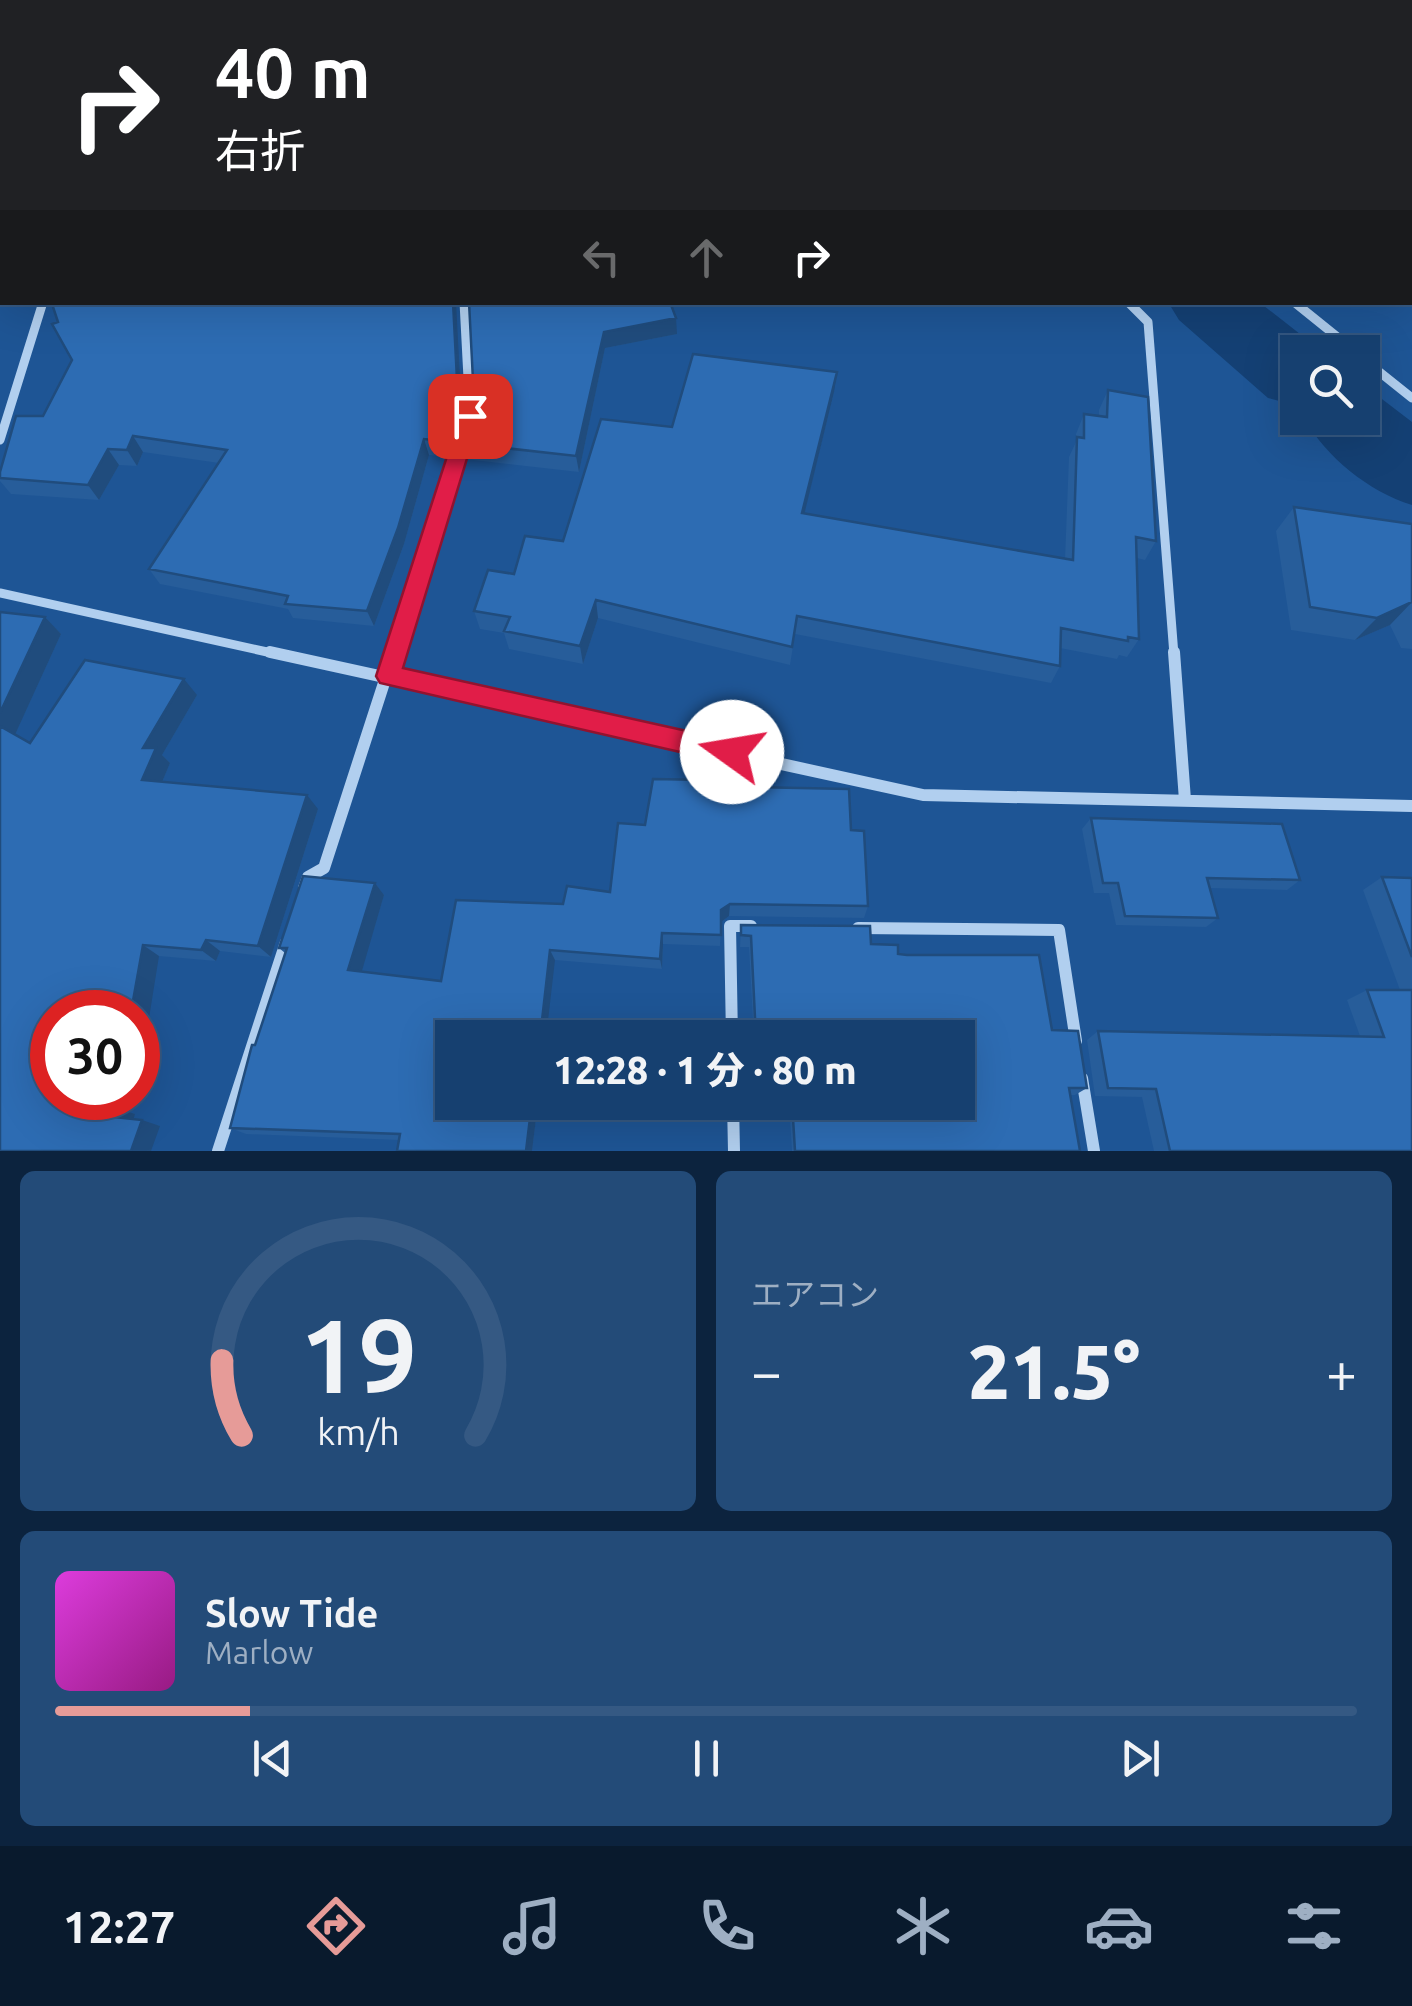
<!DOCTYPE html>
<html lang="ja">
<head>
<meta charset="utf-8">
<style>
	:root { --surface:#164070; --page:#234b78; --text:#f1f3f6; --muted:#9eafc3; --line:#355983; --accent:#e69b98 }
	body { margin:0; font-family:Ubuntu,"Noto Sans JP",sans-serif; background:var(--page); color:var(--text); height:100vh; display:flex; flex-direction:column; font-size:38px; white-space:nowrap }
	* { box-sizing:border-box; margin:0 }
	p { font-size:32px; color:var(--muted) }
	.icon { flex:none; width:55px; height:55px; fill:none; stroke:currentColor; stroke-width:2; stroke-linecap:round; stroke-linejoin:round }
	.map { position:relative; height:1151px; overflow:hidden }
	.details { display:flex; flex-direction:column; gap:20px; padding:20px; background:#0c233e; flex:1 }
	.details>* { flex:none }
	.banner { position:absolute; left:0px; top:0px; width:1412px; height:305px; box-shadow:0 10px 40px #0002,0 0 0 2px var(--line); background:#202124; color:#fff; overflow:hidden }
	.buttons { position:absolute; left:1280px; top:335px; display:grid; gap:20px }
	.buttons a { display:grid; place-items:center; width:100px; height:100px; border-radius:0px; background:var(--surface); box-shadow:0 10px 40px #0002,0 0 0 2px var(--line); font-size:50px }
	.speed { position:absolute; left:30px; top:990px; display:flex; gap:20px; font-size:50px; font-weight:700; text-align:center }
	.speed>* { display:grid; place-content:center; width:130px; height:130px; border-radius:50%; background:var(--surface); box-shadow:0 10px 40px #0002,0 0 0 2px var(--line); line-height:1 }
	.speed .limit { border:15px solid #d22; background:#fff; color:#111 }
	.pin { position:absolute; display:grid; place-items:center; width:85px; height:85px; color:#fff; margin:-42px; border-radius:20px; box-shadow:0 5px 15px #0006 }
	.me { position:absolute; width:110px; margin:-55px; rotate:283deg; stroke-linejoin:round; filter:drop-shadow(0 0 8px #0008) }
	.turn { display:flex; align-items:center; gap:35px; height:210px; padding:0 50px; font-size:45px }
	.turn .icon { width:130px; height:130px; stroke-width:2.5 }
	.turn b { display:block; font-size:70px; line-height:85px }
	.lanes { display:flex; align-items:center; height:95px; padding:0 50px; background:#0003; justify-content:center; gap:50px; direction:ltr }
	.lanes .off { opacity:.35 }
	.big { font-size:75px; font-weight:800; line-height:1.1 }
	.details .tile { flex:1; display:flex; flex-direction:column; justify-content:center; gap:15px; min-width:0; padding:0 35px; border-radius:15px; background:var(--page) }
	.details .dial { align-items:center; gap:0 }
	.dial svg { height:260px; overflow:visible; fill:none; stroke:var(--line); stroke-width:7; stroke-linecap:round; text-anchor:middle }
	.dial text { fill:var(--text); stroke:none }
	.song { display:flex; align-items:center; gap:30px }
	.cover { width:120px; height:120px; border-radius:15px; background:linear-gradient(135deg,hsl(300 70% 55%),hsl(310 70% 35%)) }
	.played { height:10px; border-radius:5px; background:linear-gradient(90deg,var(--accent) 15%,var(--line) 15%) }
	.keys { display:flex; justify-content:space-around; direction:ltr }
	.heat { display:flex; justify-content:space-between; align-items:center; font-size:55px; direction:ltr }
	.details .tiles { flex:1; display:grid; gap:20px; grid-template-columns:1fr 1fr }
	.tile:last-child { grid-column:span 2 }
	.trip { position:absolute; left:435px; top:1020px; width:540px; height:100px; border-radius:0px; background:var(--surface); box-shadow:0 10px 40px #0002,0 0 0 2px var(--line); font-weight:800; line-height:100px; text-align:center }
	.tab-bar { display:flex; height:160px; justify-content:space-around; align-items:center; background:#091a2d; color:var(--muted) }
	.tab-bar .icon { width:70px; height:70px }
	.tab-bar .active { color:var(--accent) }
	.tab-bar b { font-size:45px; color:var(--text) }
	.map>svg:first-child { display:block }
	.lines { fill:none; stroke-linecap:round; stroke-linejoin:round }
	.stream { fill:#a5caf0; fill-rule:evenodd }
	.river { fill:#144074; fill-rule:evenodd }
	.minor-far2 { stroke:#b1cfef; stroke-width:6 }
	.minor-far1 { stroke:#b1cfef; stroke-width:9 }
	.minor { stroke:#b1cfef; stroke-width:12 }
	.wall { fill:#275d9a }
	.shaded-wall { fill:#204c7d }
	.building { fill:#2d6cb3; stroke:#204c7d; stroke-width:2.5 }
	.route { fill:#e11d48; stroke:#92132f; stroke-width:2.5 }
</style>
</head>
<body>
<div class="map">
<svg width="1412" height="1151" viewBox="0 0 1412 1151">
	<rect width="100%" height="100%" fill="#1e5595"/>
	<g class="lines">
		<!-- stream -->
		<path class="stream" d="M126,0H136L134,2H125Z
			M0,108H2V115L0,116Z"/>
		<!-- river -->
		<path class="river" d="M778,0H840L841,2H780Z
			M1168,302H1259L1323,352H1298V406L1268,398L1179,320Z
			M1362,391L1378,396L1412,422V505C1368,491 1327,458 1304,418H1362Z"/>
		<!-- minor-far2 -->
		<path class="minor-far2" d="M279,0L299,2
			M748,0L753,2
			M882,0L886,2
			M906,0L933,2"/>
		<!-- minor-far1 -->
		<path class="minor-far1" d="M1128,302L1148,322L1174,655
			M1294,302L1356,352
			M1362,358L1412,398
			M0,440L43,302
			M0,593L281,655
			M393,655L470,416L464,302"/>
		<!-- minor -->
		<path class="minor" d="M270,652L923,795L1412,806
			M1174,652L1185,800
			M304,888L308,877L324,868L394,652
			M858,928L1059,930L1076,1041
			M732,1038L730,926H751
			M1082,1078L1094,1151
			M733,1102L734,1151
			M218,1151L286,942"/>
	</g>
	<!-- wall -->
	<path class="wall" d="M348,0H593L591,2H348Z
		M974,0H1062V2H974Z
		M1134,0H1412V244H1410V2H1134Z
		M469,302L677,334L605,348L579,472L465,459L460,443L474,400Z
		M58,322L462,415L448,457L429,455L404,544L374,626L293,618L288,609L160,584L149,569L219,463L143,452L137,466L119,465L99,500L11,494L0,481V472L43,416L72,360Z
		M1108,390L1156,541L1145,560L1137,558L1139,639L1127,657L1119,655L1117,659L1060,648V666L1051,683L795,634L790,665L598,618L583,664L509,649L504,633L480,629L474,611L514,574L563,541L672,427L834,392L804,513L1065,559L1069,457L1076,442V434L1084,414L1099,416V410Z
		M1294,507L1412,524V649L1401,648L1390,625L1355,640L1291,630L1276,531Z
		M0,612L45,617L61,634L15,734L30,743L197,695L162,755L170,763L162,782L318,809L271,957L220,951L216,961L159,956L52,1098H135L129,1112L135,1114L133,1119L160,1126L0,1151Z
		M706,786L851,830L868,906L864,918L729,916L721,922L720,946L663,944L662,969L555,960L452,1102H538L532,1151H397L399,1140L246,1134L230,1128L285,953L279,948L375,883L384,895L361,972L441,981L563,904L610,892L645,825Z
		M1091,818L1300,880L1287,890L1210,888L1218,918L1206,927L1116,925L1109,893H1094L1082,829Z
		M1382,877L1412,878V1151H1154L1142,1097L1095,1096L1087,1040L1098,1031L1360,1036L1347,1000L1367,990H1400L1363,890Z
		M741,925L871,944L898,954L1052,1030L1087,1088L1075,1095H1071L1080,1151H792L789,1102H958V1038H754L749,947H740Z"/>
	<!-- shaded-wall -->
	<path class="shaded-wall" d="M1216,0H1240L1239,2H1210Z
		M453,302H456L462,415L448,457L444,441Z
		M676,318L677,334L605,348L579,472L576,456L604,332Z
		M837,372L834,392L800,532L802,513Z
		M133,436L143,452L137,466L127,450Z
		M424,439L429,455L404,544L374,626L367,611Z
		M108,449L119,465L99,500L88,485Z
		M596,600L598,618L583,664L580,646Z
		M1412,602L1390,625L1355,640L1377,618Z
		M45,617L61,634L13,739L0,728V713Z
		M184,679L197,695L162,755L170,763L157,794L142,780L143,748Z
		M307,795L318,809L271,957L258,946Z
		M375,883L384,895L359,981L348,970Z
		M730,904L729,916L721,922V910Z
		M662,933L663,944L662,969L660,959Z
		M206,940L220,951L216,961L201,950Z
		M143,945L159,956L138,1087V1012H131Z
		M550,950L555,960L546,1038H540Z
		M114,1098H135L129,1112L135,1114L132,1124L113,1117L110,1107Z
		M532,1102H538L532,1151H526Z
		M142,1120L160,1126L151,1151H131Z"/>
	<!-- building -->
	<path class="building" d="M348,0H435V2H348Z
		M558,0H580L578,2Z
		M1004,0H1062V1L1005,2Z
		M1140,0H1216L1210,2H1140Z
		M1250,0H1412V230L1410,231V2H1251Z
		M56,302H453L458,399L444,441L424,439L398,528L367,611L285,604L288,596L149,569L227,450L133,436L127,450L108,449L88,485L0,478V472L16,416H43L72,360L52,324L58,322L52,304Z
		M469,302H670L676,318L604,332L576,456L460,443L474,400Z
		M693,354L837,372L802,513L1073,560L1077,437L1084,438V414L1107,417L1108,390L1148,397L1156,541L1136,537L1139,639L1128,637V641L1061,628L1060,666L797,616L792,647L596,600L580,646L504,631L510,617L474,611L488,570L514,574L525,536L563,541L601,419L672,427Z
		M1294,507L1412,524V602L1377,618L1310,607Z
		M0,612L45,617L0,713Z
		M85,660L184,679L143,748H156L142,780L307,795L258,946L206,940L201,950L143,945L131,1012H52V1098H114L110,1107L116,1108L113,1117L142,1120L131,1151H0V726L30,743Z
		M653,779L706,780V786L849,789L851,830L864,831L868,906L730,904L721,910V935L662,933L660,959L550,950L540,1038H452V1102H532L526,1151H397L400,1134L230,1128L252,1045H255L287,948H279L303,876L375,883L348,970L441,981L456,900L563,904L567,886L610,892L618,823L645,825Z
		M1091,818L1282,824L1300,880L1207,878L1218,918L1125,916L1118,883H1103Z
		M1382,877L1412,878V957Z
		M741,925L870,926L871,944L898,945V954L907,955H1039L1052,1030L1078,1031L1087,1088H1069L1080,1151H795L792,1102H958V1038H756L751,936L741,935Z
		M1367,990H1412V1151H1170L1156,1089L1108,1088L1098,1031L1384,1037Z"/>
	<!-- route -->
	<path class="route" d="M470,409L480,416L403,668L732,741L741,744L745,752L741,760L732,764L380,683L376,676L460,416Z"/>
</svg>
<div class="buttons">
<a><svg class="icon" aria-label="search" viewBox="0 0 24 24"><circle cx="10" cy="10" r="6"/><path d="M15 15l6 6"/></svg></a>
</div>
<div class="speed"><div class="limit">30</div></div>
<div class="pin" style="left:470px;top:416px;background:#d93025"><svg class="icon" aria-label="arrive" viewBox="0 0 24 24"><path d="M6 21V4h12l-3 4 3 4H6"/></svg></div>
<svg class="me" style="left:732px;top:752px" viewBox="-20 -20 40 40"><circle r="19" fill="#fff"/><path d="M0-13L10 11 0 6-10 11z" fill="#e11d48"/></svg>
<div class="trip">12:28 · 1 分 · 80 m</div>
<div class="banner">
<div class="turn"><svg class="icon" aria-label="right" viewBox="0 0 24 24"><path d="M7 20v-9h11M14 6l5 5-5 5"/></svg><div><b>40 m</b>右折</div></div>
<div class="lanes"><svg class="icon off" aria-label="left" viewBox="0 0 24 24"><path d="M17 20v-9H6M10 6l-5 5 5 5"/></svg><svg class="icon off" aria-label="ahead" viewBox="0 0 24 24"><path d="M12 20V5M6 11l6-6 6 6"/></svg><svg class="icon" aria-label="right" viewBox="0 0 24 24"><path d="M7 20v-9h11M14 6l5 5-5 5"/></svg></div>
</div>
</div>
<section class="details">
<div class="tiles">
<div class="tile dial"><svg viewBox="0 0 100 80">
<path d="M14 69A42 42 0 1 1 86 69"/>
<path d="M14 69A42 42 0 0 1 8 46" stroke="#e69b98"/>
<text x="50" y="56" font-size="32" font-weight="700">19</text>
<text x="50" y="72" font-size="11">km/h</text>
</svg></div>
<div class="tile"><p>エアコン</p>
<div class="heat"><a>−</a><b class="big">21.5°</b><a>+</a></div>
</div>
<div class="tile">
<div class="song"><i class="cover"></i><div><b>Slow Tide</b><p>Marlow</p></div></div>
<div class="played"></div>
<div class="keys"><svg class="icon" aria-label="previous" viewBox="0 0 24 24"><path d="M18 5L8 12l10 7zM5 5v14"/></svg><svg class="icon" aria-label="pause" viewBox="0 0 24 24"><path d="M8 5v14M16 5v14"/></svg><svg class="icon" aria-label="next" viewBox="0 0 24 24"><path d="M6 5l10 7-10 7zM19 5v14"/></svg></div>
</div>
</div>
</section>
<nav class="tab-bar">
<b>12:27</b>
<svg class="icon active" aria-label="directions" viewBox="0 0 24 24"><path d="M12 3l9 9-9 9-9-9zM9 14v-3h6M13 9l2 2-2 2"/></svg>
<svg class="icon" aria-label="music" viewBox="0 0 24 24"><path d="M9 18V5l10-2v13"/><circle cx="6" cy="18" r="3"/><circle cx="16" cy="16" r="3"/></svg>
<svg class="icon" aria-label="phone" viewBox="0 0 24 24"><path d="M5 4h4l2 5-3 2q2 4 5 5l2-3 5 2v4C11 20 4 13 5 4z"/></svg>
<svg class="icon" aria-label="climate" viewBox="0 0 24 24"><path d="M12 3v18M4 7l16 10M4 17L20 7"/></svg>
<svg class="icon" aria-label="car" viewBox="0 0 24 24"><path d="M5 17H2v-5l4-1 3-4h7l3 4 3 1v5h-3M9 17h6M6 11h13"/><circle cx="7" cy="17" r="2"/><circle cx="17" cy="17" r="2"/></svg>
<svg class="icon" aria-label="filters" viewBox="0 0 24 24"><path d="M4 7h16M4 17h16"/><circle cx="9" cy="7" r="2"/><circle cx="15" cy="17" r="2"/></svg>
</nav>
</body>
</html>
